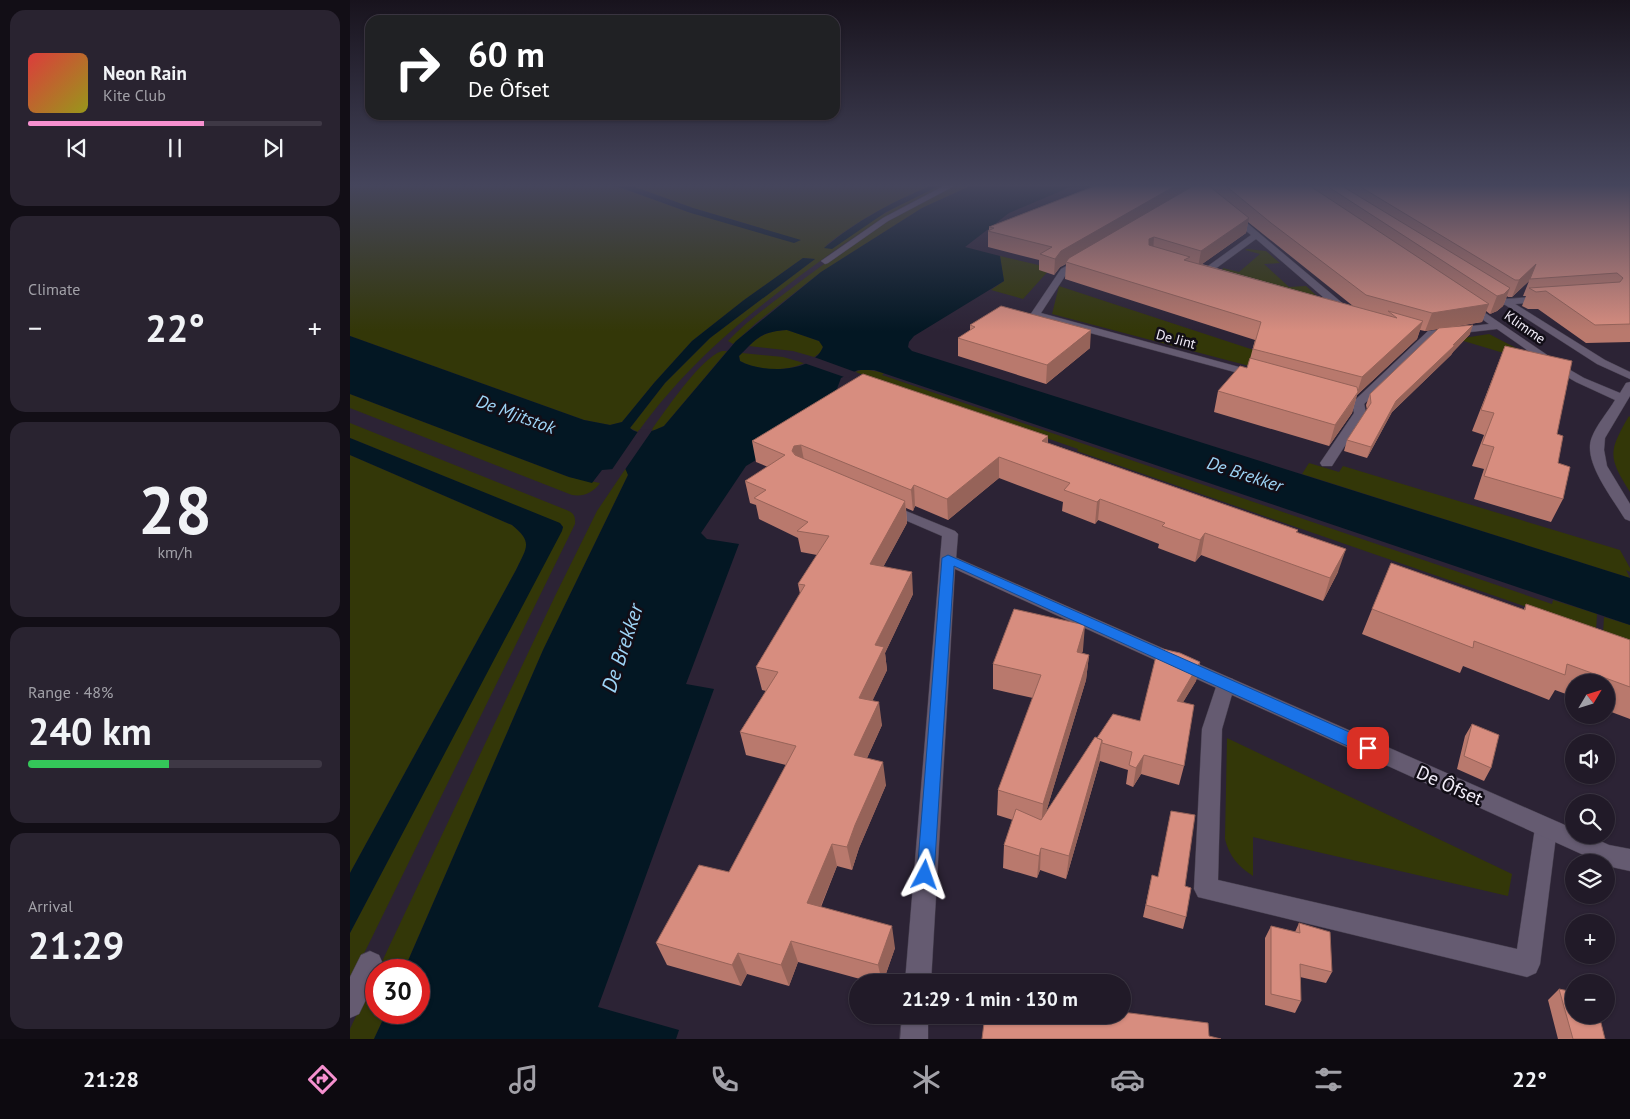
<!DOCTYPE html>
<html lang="en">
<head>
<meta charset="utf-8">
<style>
	:root { --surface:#211a28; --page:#292330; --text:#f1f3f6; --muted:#a2a1a8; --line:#3e3845; --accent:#f690cf }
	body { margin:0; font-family:"PT Sans",sans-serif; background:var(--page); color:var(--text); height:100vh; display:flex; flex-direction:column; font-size:19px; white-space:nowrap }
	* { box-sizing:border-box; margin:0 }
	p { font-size:16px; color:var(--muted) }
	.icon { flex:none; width:28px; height:28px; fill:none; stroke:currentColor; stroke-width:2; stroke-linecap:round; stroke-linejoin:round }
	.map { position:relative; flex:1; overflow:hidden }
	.details { display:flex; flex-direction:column; gap:10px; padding:10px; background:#120e16; width:350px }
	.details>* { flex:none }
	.guide { position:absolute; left:15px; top:15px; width:475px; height:105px; border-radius:15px; box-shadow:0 1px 4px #0004,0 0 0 1px var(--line); background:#202124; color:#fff; overflow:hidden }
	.needle { width:32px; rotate:52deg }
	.fabs { position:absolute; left:1215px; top:674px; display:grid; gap:10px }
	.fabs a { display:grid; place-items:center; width:50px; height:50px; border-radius:50%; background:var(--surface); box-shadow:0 1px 4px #0004,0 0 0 1px var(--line); font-size:25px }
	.speed { position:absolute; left:15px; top:959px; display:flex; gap:10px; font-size:25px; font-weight:700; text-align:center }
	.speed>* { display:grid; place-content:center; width:65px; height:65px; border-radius:50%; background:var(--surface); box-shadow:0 1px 4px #0004,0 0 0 1px var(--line); line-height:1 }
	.speed .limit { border:8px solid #d22; background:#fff; color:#111 }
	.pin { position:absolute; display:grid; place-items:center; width:42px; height:42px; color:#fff; margin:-21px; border-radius:10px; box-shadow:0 2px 8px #0006 }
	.me { position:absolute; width:55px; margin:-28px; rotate:4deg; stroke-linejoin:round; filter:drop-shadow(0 0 4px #0008) }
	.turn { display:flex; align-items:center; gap:18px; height:105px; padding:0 20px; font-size:22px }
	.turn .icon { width:65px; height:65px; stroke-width:2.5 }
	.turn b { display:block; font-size:35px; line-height:42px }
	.big { font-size:38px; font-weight:700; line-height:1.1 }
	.details .widget { flex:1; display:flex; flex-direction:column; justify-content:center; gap:8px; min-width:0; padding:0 18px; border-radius:15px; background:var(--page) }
	.details .dial { align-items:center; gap:0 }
	.dial b { font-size:65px; line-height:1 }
	.song { display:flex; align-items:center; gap:15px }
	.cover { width:60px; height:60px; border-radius:8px; background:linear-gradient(135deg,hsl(0 70% 55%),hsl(60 70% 35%)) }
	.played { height:5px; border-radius:2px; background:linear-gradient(90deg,var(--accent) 60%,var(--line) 60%) }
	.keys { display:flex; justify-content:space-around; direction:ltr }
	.heat { display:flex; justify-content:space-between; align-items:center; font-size:28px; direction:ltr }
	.charge { height:8px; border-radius:4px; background:linear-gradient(90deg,#34c759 48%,var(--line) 0) }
	.trip { position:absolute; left:499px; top:974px; width:282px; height:50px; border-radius:25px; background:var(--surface); box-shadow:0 1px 4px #0004,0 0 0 1px var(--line); font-weight:700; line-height:50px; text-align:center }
	.tab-bar { display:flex; height:80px; justify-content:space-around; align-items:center; background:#0d0a10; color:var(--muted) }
	.tab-bar .icon { width:35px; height:35px }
	.tab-bar .current { color:var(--accent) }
	.tab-bar b { font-size:22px; color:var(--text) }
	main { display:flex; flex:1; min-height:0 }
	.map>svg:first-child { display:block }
	.green { fill:#333708 }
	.water { fill:#031723; fill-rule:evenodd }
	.pier { fill:#2c2335 }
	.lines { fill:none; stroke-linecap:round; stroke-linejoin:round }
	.lane-casing { stroke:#453e4d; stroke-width:1 }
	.street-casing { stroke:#453e4d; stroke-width:1 }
	.lane { fill:#655b71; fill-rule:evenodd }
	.street { fill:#655b71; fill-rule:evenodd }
	.wall { fill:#b9796d; fill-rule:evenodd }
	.shaded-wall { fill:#966359 }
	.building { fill:#d78d7f; stroke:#966359 }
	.route { fill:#1a73e8; stroke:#114b97 }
	.labels { text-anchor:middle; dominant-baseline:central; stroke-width:5; stroke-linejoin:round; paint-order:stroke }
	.far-street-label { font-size:14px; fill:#f2edf9; stroke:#120e17 }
	.water-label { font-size:18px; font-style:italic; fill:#9ed4f6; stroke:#120e17 }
	.near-street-label { font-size:19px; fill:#f2edf9; stroke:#120e17 }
	.near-water-label { font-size:21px; font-style:italic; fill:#9ed4f6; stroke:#120e17 }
</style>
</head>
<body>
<main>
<section class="details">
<div class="widget">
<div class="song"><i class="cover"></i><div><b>Neon Rain</b><p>Kite Club</p></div></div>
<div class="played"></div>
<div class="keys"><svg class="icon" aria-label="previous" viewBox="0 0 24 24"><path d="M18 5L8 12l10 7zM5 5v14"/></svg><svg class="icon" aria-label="pause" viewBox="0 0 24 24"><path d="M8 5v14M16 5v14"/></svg><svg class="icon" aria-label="next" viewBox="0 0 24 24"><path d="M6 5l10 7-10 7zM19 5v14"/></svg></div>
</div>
<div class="widget"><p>Climate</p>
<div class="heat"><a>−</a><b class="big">22°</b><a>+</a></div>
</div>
<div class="widget dial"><b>28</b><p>km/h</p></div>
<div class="widget"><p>Range · 48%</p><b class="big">240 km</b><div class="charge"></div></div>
<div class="widget"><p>Arrival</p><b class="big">21:29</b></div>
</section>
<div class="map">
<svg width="1280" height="1039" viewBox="0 0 1280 1039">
	<rect width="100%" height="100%" fill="#2c2335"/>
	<!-- green -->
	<path class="green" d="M0,186H266L341,213L414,229L343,208L282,186H580C540,203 508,220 474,247L559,200L589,186H596C543,209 497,241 451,275C389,321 333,369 288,432L280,428L315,383L360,338L465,259L453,258L394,300L342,341L304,383L272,422L260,425L234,420L0,336Z
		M604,186H620L572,208L471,272L406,323L383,344L378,341C401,317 429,298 455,278C502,243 550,209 604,186Z
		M897,249L916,251L930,263L914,264L939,287L956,286L967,296L951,297L872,271L873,268L889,272L910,254L895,250Z
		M650,256L701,268L673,299L641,290L654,281Z
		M709,286L1001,382L979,387L702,314Z
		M437,330L469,341L473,346L471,352L464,357L443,351L399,346C411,334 420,331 437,330Z
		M1139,334L1170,350L1190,364L1107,339Z
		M372,351H377L314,426L300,432C314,413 350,358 372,351Z
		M392,353L433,357L454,363C436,372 408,371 390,361L389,356Z
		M514,369L534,373L532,375L1202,604L1203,600L1247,614L1246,631L727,451L728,449L505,372Z
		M0,394L219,477L250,483C243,493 233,497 222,495L0,408Z
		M1279,416L1280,417V492C1258,457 1258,452 1279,416Z
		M0,423L214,509C222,512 226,514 225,524L0,982V933L213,527L209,523L0,438Z
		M0,455L162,525C184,543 177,547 166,570L0,873Z
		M959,463L989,472L993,466L1270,550L1280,568V572L1276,570L1280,578L952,474Z
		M276,468L278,475L193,650L54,970H28L205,596L247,511Z
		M1254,617L1280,625V643L1253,634Z
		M877,738L1162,874L1158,896L903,837V876C888,866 879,856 875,839Z
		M26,973V1012L36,1013L24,1039H0V1029Z"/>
	<!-- water -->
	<path class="water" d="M266,186H282L343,208L451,240L444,243L341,213Z
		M580,186H589L536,212L482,249L474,248C508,220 540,203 580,186Z
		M620,186H723L659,213L615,247L650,256L654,281L564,336L559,342L558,347L562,351L1280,578V625L524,370H508L491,378L485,394L438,441L396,466L351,533L357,539L389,544L336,684L364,689L248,1007L329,1030L326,1039H24L36,1013L69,1012V970H54L193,650L278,475L275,468L252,470L242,483L219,477L0,394V336L234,420L260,425L272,422L304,383L342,341L394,300L453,258L465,259L360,338L315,383L280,428C290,437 303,431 314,426L386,341L471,272L572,208ZM437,330L469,341L473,347C462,374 412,373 390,361L389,356C407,338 410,332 437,330Z
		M0,438L210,523L213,527L212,531L0,933V873L166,570C177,547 183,542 162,525L0,455Z"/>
	<!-- pier -->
	<path class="pier" d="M461,357H464L508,373L497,378L451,362Z
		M303,429L274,471H261L289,430Z"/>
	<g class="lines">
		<!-- lane casing -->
		<g class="lane-casing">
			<path id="lane" d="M878,212H884L1003,312V316H995L906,239L861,272L865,274V278L851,275V271L901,235L878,216Z
				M1194,296L1199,299L1197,301L1155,305L1150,302L1155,299Z
				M1008,399L1014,403L1016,413L982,466H972L970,463L1004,413L1002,403Z
				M539,504L605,531L608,534L606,559L604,563L598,564L592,563L590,559L592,536L534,511L532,508L534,505Z
				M876,677L883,679L885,684L872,729L868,880L1167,949L1185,828L1188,821L1196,818L1204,821L1207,828L1190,964L1186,973L1177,977L848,897L844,889L852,729L867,684L869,679Z"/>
		</g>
		<!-- street casing -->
		<g class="street-casing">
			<path id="street" d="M594,186H604L538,221L478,263L475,264L471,261L533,218Z
				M733,257L736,258V262L717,273L691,313L911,373L913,375L907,378L903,377L681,317L680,315L711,269Z
				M1138,287L1255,360L1280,372V379L1247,364L1135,292L1133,290Z
				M1119,302L1215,367L1234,378L1270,393L1276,383L1280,382V396L1255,438L1254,450L1257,466L1280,504V521L1275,519L1273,516C1261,496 1232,460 1242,437C1247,424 1258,412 1265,400L1226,382L1207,371L1147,329L1085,336L1012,406L1008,407L983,400L981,397L987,393L1006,399L1078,331L1139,324L1115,307V303Z
				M598,554L1224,829V835H1237L1259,845L1280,849V871L1257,866L1256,862H1249L605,569L581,982H555L590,559L592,555Z
				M20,951L29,955L33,964L30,970H26V979L9,1014L0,1018V977L11,955Z
				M552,1015H578V1039H550Z"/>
		</g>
		<!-- lane -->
		<use href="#lane" class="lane"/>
		<!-- street -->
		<use href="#street" class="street"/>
	</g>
	<!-- wall -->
	<path class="wall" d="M740,186H859L860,187V186H1280V342L1236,343L1188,309H1178L1172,306L1176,296H1173L1179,281L1162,297H1158L1157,296L1153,306L1147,311L1140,314L1136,311L1132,322L1103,327L1120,334L1103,352L1101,355L1042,412L1017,458L994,451L997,440L1017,410L1016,405L1020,394L1088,329L1075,331L1070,330L1067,339L1007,395L1002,413L979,446L864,412L868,391L897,368L900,359L905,340L715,279L716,264L710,267L704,275L689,270V260L638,247V231H639V227L742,187H740ZM898,222L1003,306L852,264L896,233Z
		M620,325L740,348L696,384L608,356V338L620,331Z
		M1155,346L1207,434L1208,463L1213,499L1201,522L1124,499L1134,469L1122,466L1134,435L1122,431Z
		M698,436V443L948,530L947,533L988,572L973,601L851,555L845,562L808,548L809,544L748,520L745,524L712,511L713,502L649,478L598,520L565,506L563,511L556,508L557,523L533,567L563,594L535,653L537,670L522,701L532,725L517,758L536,785L509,848L502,870L487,866L471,907L545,948L533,982H521L448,962L439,986L397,974L391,986L317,965L306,943L379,872L436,765L396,755L390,732L416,691L412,690L406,667L450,594L448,584L467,555L451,552L448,538L409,519L406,505L400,503L395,481L418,467L406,462L402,441Z
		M1176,604L1280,640V719L1256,710V682H1224V697L1205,690L1199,700L1113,666L1110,673L1012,634L1022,609H1174Z
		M733,650L732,653L739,655L736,680L696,812L747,738L790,721L850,662L846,681L833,702L834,766L829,785L791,774L783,787L776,784L778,770L750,761L716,879L690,870L687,878L653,868L654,845L663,820L647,815L648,790L683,698L643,689V664Z
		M1122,724L1141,768L1134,781L1107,769L1115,736Z
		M821,811L835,886L836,917L833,929L793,917L802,875L808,877Z
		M949,923L982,972L976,983L950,977L951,1001L945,1013L915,1005V938L921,926L945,932Z
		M1209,989L1255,1039H1208L1198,1000Z"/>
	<!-- shaded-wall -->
	<path class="shaded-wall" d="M825,186H847L716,262V264L710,267L704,275L705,259L711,251Z
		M899,218L896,233L848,267L851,251Z
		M804,237L803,253L797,255L799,239Z
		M1186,264L1179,281L1162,297L1169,280Z
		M1160,288L1153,306L1147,311L1140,314L1147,296Z
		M1139,304L1132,322L1075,331L1082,313Z
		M1073,321L1067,339L1007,395L1002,413L979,446L985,425L1006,396L1012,377Z
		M1123,325L1120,334L1103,352L1101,355L1042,412L1017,458L1021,447L1046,401Z
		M741,330L740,348L696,384L697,365Z
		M698,436L697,456L692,441Z
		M451,445L455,465L442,451L444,446Z
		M649,457V478L598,520L597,499Z
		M564,485L565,506L563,511L561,490Z
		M750,499L748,520L745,524L747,502Z
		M555,501L557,523L523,586L520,564Z
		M855,533L851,555L845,562L850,540Z
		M996,549L988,572L973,601L980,578Z
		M562,572L563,594L535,653L537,670L513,721L509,698L525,645Z
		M735,625L733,650L724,677L727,652Z
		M739,655L736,680L691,829L693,804Z
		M850,662L846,681L823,719L827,701Z
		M529,702L532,725L508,778L504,755Z
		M752,740L749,764L716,879L719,856Z
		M794,755L791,774L783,787L786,768Z
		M533,762L536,785L509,848L502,870L497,847L505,825Z
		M482,844L487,866L463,925L457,903Z
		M691,848L690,870L687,878L689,856Z
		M542,926L545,948L533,982H532L528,965Z
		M441,941L448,962L439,986L431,965Z
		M388,953L397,974L391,986L382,965Z"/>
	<!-- building -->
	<path class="building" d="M745,186H825L711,251L705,259L690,254L702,247L638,231L644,228L639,227Z
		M843,186H859L899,218L851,251L804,237L799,239V245L840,257L834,260L1047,318L1038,311L1073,321L1012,377L903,349L911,322L716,262L719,258Z
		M876,186H960L1139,304L1082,313L1016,295L921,223Z
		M977,186H992L1160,288L1154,294L1147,296Z
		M1009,186H1280V324L1245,325L1196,291L1186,292L1179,288L1270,282L1273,278L1267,273L1180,279L1186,264L1169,280H1165Z
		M651,306L741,330L697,365L608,338L625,327L620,325Z
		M1123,325L1103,345H1105L1046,401L1021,447L997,440L1021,403L1020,394L1089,328Z
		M1155,346L1222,361L1207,434L1213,436L1208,463L1220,467L1213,499L1134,476L1144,447L1132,444L1144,413L1131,410Z
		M900,358L1007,387L1008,392L985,425L868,391L890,366L897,368Z
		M513,374L698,436L692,441L948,530L946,532L996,549L980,578L855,533L850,540L812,526L815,523L750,499L747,502L714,490L720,483L649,457L597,499L564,485L561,490L451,445L444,446L442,451L445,455L555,501L520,564L562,572L525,645L534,647L509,698L529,702L504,755L533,762L505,825L497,847L482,844L457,903L542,926L528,965L441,941L431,965L388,953L382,965L306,943L349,865L379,872L446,746L390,732L428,672L406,667L455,585L448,584L479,536L447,531L458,522L404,498L416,490L395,481L435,455L402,441Z
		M1041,563L1175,610L1176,604L1280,640V687L1217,664L1215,675L1124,641L1123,648L1022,609Z
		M664,609L735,625L727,652L739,655L693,804L648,790L691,675L643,664Z
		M808,648L830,653L850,662L827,701L844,705L834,766L794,755L786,768L779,765L782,752L752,743V740L747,738L763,714L790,721Z
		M1122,724L1149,735L1141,768L1114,756Z
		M745,737L752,740L719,856L691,848L689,856L654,845L666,809L691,820Z
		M821,811L845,815L835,886L841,888L836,917L796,905L802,875L808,877Z
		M949,923L980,932L982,972L950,964L951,1001L921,994V926L950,933Z
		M1209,989L1224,992V1015H1249L1255,1039H1223Z
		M772,1012L858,1023L859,1036L871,1039H632L635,1015H772Z"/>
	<!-- sky -->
	<linearGradient id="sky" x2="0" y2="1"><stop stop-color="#18131d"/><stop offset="0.56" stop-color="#45455c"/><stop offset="1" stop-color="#45455c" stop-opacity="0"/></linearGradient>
	<rect width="1280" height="331" fill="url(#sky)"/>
	<!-- route -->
	<path class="route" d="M598,555L1024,743L1026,748L1024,753L1018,754L1013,753L604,566L584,875L582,881L575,884L569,881L567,875L592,558Z"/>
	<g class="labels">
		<!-- far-street labels -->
		<g class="far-street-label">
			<text transform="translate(1175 327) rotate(35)">Klimme</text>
			<text transform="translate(826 339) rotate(15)">De Jint</text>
		</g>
		<!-- water labels -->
		<g class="water-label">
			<text transform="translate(166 414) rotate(20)">De Mjitstok</text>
			<text transform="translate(895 474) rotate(18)">De Brekker</text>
		</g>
		<!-- near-street labels -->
		<g class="near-street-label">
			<text transform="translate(1100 785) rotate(24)">De Ôfset</text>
		</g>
		<!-- near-water labels -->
		<g class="near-water-label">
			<text transform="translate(272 648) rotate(-72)">De Brekker</text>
		</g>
	</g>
</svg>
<div class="fabs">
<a><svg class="needle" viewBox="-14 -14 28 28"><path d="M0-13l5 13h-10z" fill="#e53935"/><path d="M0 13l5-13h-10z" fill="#a2a1a8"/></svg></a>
<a><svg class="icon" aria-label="sound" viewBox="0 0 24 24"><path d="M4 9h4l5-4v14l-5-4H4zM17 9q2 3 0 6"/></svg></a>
<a><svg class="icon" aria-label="search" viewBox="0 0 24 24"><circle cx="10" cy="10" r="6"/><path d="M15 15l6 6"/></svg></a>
<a><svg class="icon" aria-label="layers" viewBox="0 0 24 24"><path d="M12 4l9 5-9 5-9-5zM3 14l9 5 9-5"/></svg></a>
<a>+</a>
<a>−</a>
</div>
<div class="speed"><div class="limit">30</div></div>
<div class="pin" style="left:1018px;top:748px;background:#d93025"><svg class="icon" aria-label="arrive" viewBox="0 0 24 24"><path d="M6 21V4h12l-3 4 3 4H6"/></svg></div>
<svg class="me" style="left:575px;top:875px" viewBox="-20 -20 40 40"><path d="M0-17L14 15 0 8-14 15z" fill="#1a73e8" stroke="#fff" stroke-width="4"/></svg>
<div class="trip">21:29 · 1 min · 130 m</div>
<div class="guide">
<div class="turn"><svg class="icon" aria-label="right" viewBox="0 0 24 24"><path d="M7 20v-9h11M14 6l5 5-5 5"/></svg><div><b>60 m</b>De Ôfset</div></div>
</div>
</div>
</main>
<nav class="tab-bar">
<b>21:28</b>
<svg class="icon current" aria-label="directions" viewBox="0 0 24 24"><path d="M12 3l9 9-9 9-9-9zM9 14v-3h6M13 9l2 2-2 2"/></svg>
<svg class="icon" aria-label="music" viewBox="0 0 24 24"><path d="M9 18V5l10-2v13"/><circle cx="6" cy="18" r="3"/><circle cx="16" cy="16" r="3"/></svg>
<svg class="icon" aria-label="phone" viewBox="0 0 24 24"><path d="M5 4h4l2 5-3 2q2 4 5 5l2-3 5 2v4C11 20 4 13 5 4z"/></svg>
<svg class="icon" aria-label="climate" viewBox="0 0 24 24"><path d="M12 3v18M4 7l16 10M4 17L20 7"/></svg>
<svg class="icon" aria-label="car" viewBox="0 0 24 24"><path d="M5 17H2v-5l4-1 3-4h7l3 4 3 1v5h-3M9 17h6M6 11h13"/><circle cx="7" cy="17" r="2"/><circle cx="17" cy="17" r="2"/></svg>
<svg class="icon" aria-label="filters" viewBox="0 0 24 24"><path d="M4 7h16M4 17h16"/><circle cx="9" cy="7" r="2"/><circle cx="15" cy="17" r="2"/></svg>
<b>22°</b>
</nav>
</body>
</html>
